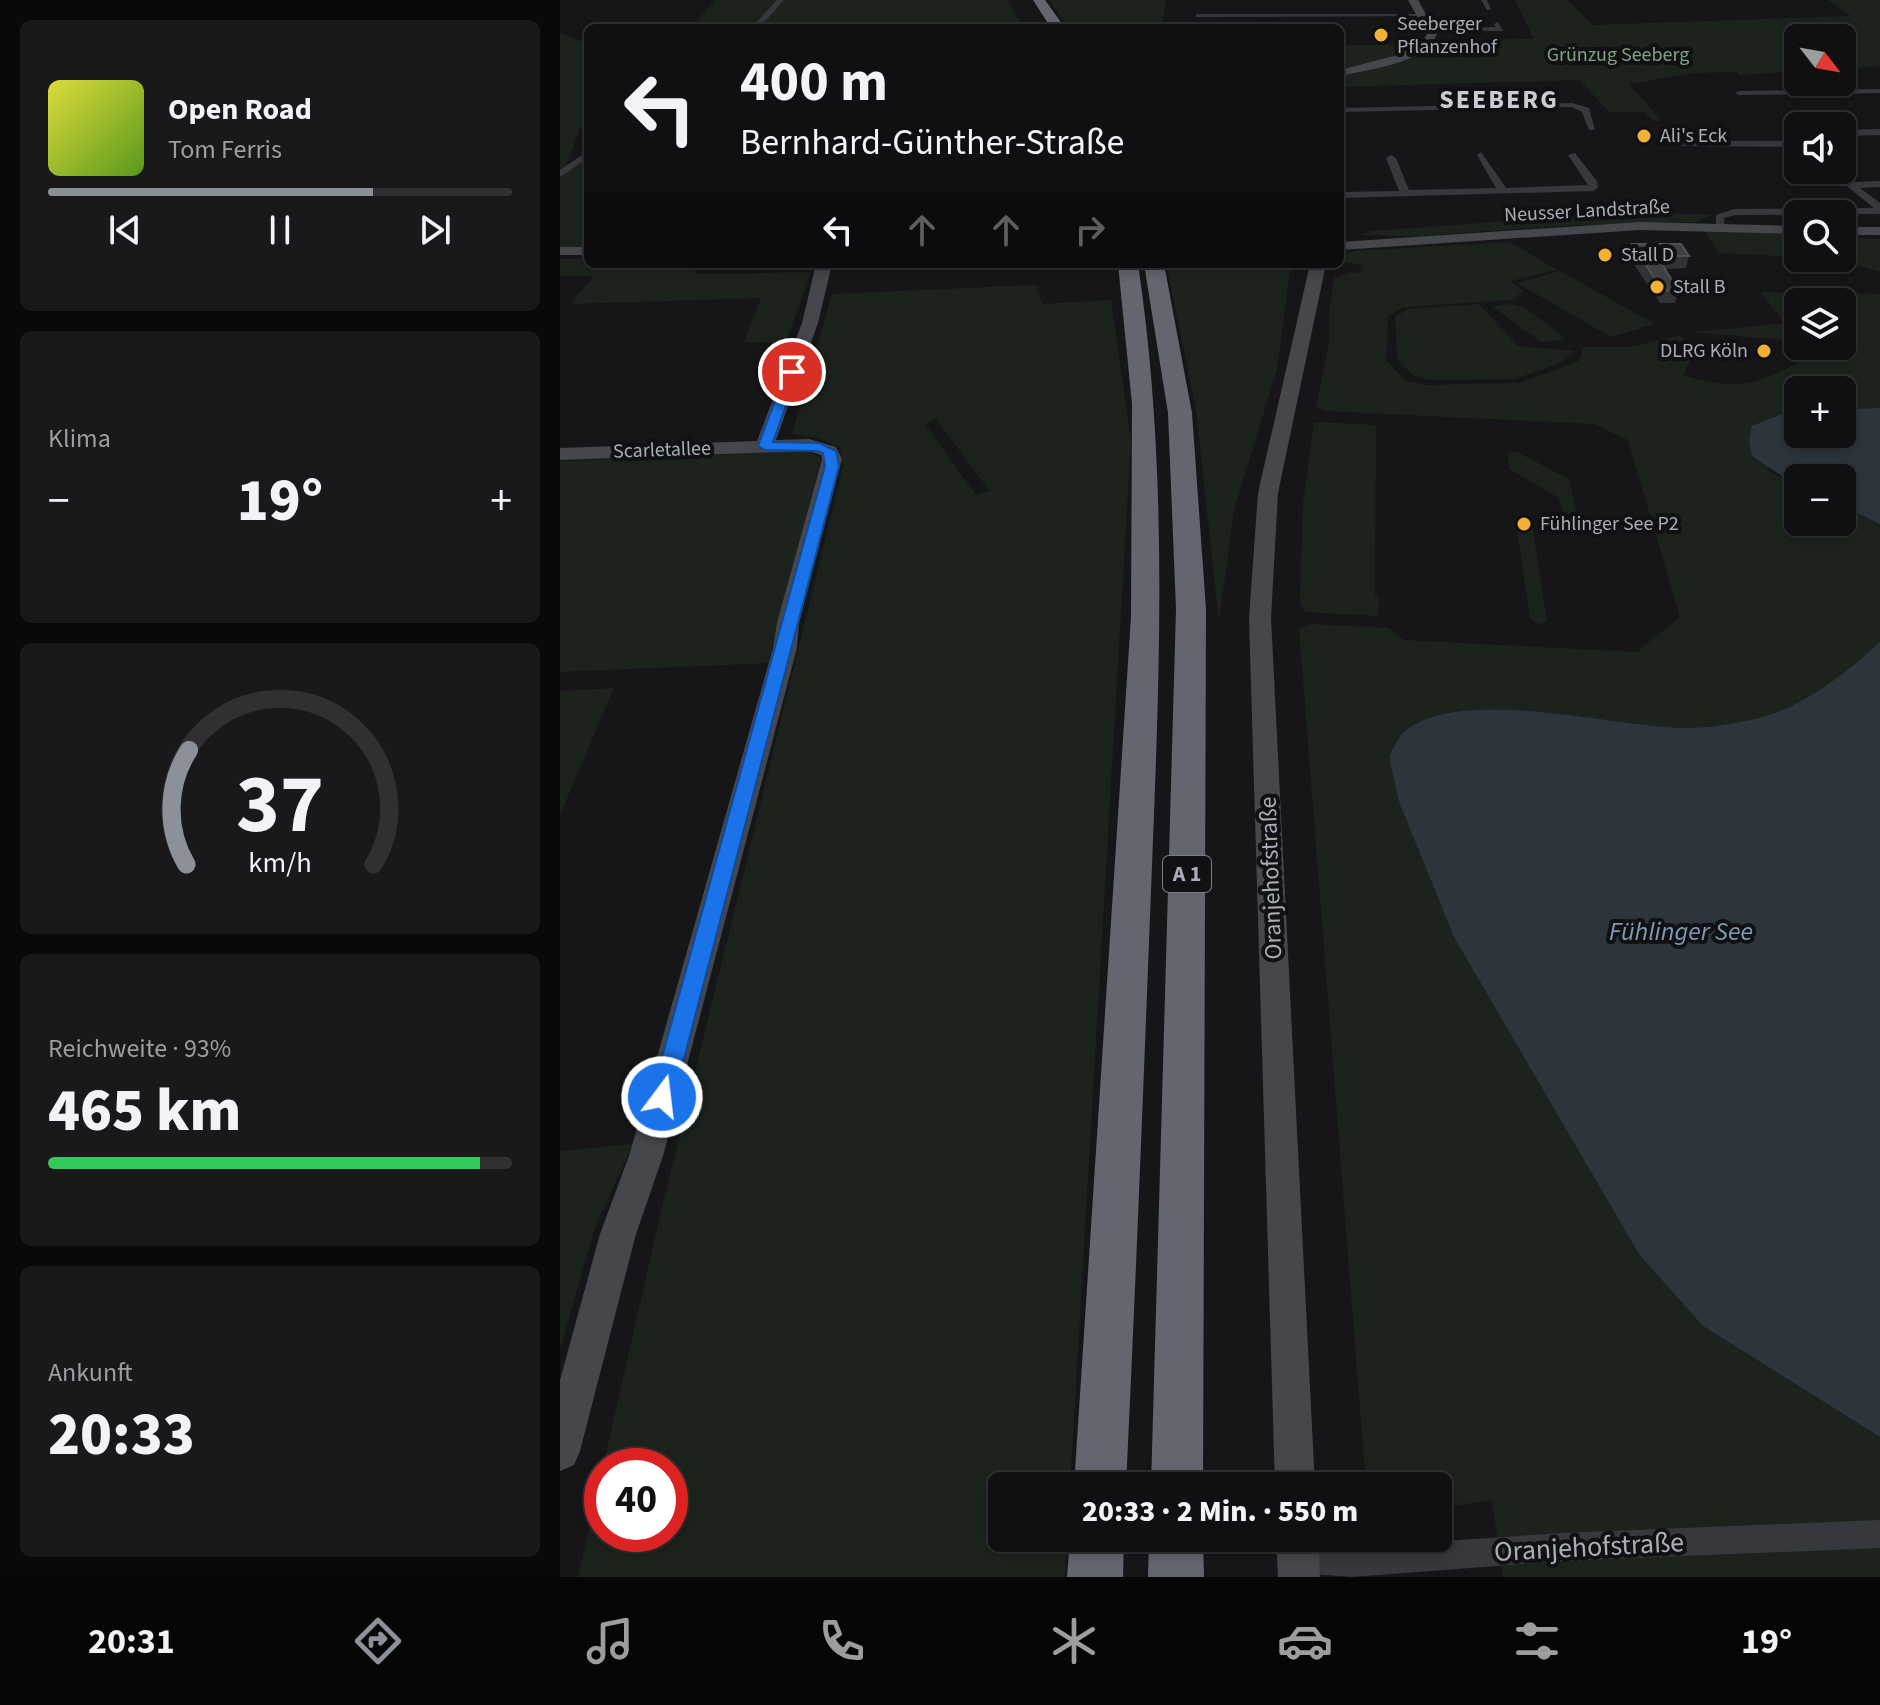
<!DOCTYPE html>
<html lang="de">
<head>
<meta charset="utf-8">
<style>
	:root { --surface:#101012; --page:#19191b; --text:#f1f3f6; --muted:#9c9d9f; --line:#303032; --accent:#8c9099 }
	body { margin:0; font-family:"Source Sans 3",sans-serif; background:var(--page); color:var(--text); height:100vh; display:flex; flex-direction:column; font-size:30px; white-space:nowrap }
	* { box-sizing:border-box; margin:0 }
	p { font-size:26px; color:var(--muted) }
	.icon { flex:none; width:44px; height:44px; fill:none; stroke:currentColor; stroke-width:2; stroke-linecap:round; stroke-linejoin:round }
	.map { position:relative; flex:1; overflow:hidden }
	.sheet { display:flex; flex-direction:column; gap:20px; padding:20px; background:#09090a; width:560px }
	.sheet>* { flex:none }
	.banner { position:absolute; left:24px; top:24px; width:760px; height:244px; border-radius:12px; box-shadow:0 4px 12px #0003,0 0 0 2px var(--line); background:#101012; color:var(--text); overflow:hidden }
	.needle { width:52px; rotate:121deg }
	.fabs { position:absolute; left:1224px; top:24px; display:grid; gap:16px }
	.fabs a { display:grid; place-items:center; width:72px; height:72px; border-radius:12px; background:var(--surface); box-shadow:0 4px 12px #0003,0 0 0 2px var(--line); font-size:40px }
	.speed { position:absolute; left:24px; top:1448px; display:flex; gap:16px; font-size:40px; font-weight:700; text-align:center }
	.speed>* { display:grid; place-content:center; width:104px; height:104px; border-radius:50%; background:var(--surface); box-shadow:0 4px 12px #0003,0 0 0 2px var(--line); line-height:1 }
	.speed .limit { border:12px solid #d22; background:#fff; color:#111 }
	.pin { position:absolute; display:grid; place-items:center; width:68px; height:68px; color:#fff; margin:-34px; border:4px solid #fff; border-radius:50%; box-shadow:0 2px 8px #0007 }
	.me { position:absolute; width:88px; margin:-44px; rotate:15deg; stroke-linejoin:round; filter:drop-shadow(0 0 6px #0008) }
	.turn { display:flex; align-items:center; gap:28px; height:168px; padding:0 24px; font-size:36px }
	.turn .icon { width:104px; height:104px; stroke-width:2.5 }
	.turn b { display:block; font-size:56px; line-height:68px }
	.lanes { display:flex; align-items:center; height:76px; padding:0 24px; background:#0003; justify-content:center; gap:40px; direction:ltr }
	.lanes .off { opacity:.35 }
	.big { font-size:60px; font-weight:800; line-height:1.1 }
	.sheet .tile { flex:1; display:flex; flex-direction:column; justify-content:center; gap:12px; min-width:0; padding:0 28px; border-radius:12px; background:var(--page) }
	.sheet .dial { align-items:center; gap:0 }
	.dial svg { height:208px; overflow:visible; fill:none; stroke:var(--line); stroke-width:7; stroke-linecap:round; text-anchor:middle }
	.dial text { fill:var(--text); stroke:none }
	.song { display:flex; align-items:center; gap:24px }
	.cover { width:96px; height:96px; border-radius:12px; background:linear-gradient(135deg,hsl(60 70% 55%),hsl(90 70% 35%)) }
	.played { height:8px; border-radius:4px; background:linear-gradient(90deg,var(--accent) 70%,var(--line) 70%) }
	.keys { display:flex; justify-content:space-around; direction:ltr }
	.heat { display:flex; justify-content:space-between; align-items:center; font-size:44px; direction:ltr }
	.charge { height:12px; border-radius:6px; background:linear-gradient(90deg,#34c759 93%,var(--line) 0) }
	.trip { position:absolute; left:428px; top:1472px; width:464px; height:80px; border-radius:12px; background:var(--surface); box-shadow:0 4px 12px #0003,0 0 0 2px var(--line); font-weight:800; line-height:80px; text-align:center }
	.menu { display:flex; height:128px; justify-content:space-around; align-items:center; background:#060607; color:var(--muted) }
	.menu .icon { width:56px; height:56px }
	.menu .active { color:var(--accent) }
	.menu b { font-size:36px; color:var(--text) }
	main { display:flex; flex:1; min-height:0 }
	.map>svg:first-child { display:block }
	.green { fill:#1c231d; fill-rule:evenodd }
	.water { fill:#2c353c }
	.lines { fill:none; stroke-linecap:round; stroke-linejoin:round }
	.street { fill:#37383d; fill-rule:evenodd }
	.secondary { fill:#45474d; fill-rule:evenodd }
	.highway { fill:#63666e; fill-rule:evenodd }
	.wall { fill:#323236 }
	.building { fill:#3f3f44; stroke:#4f5156; stroke-width:2 }
	.route { fill:#1a73e8; stroke:#114b97; stroke-width:2 }
	.poi-dot { fill:#f2b134; stroke:#111113; stroke-width:3 }
	.labels { text-anchor:middle; dominant-baseline:central; stroke-width:8; stroke-linejoin:round; paint-order:stroke }
	.far-poi-label { font-size:20px; fill:#a8adb8; stroke:#111113; text-anchor:start }
	.far-park-label { font-size:20px; fill:#7fa381; stroke:#111113 }
	.far-street-label { font-size:20px; fill:#a8adb8; stroke:#111113 }
	.shield { fill:#111113; stroke:#7b7e86; stroke-width:2 }
	.shield-label { font-size:22px; font-weight:bold; fill:#a8adb8 }
	.street-label { font-size:24px; fill:#a8adb8; stroke:#111113 }
	.far-district-label { font-size:26px; font-weight:bold; letter-spacing:2px; fill:#c9ccd4; stroke:#111113 }
	.water-label { font-size:26px; font-style:italic; fill:#7f9bb3; stroke:#111113 }
	.near-street-label { font-size:28px; fill:#a8adb8; stroke:#111113 }
</style>
</head>
<body>
<main>
<section class="sheet">
<div class="tile">
<div class="song"><i class="cover"></i><div><b>Open Road</b><p>Tom Ferris</p></div></div>
<div class="played"></div>
<div class="keys"><svg class="icon" aria-label="previous" viewBox="0 0 24 24"><path d="M18 5L8 12l10 7zM5 5v14"/></svg><svg class="icon" aria-label="pause" viewBox="0 0 24 24"><path d="M8 5v14M16 5v14"/></svg><svg class="icon" aria-label="next" viewBox="0 0 24 24"><path d="M6 5l10 7-10 7zM19 5v14"/></svg></div>
</div>
<div class="tile"><p>Klima</p>
<div class="heat"><a>−</a><b class="big">19°</b><a>+</a></div>
</div>
<div class="tile dial"><svg viewBox="0 0 100 80">
<path d="M14 69A42 42 0 1 1 86 69"/>
<path d="M14 69A42 42 0 0 1 15 25" stroke="#8c9099"/>
<text x="50" y="56" font-size="32" font-weight="700">37</text>
<text x="50" y="72" font-size="11">km/h</text>
</svg></div>
<div class="tile"><p>Reichweite · 93%</p><b class="big">465 km</b><div class="charge"></div></div>
<div class="tile"><p>Ankunft</p><b class="big">20:33</b></div>
</section>
<div class="map">
<svg width="1320" height="1577" viewBox="0 0 1320 1577">
	<rect width="100%" height="100%" fill="#161618"/>
	<!-- green -->
	<path class="green" d="M156,0H447L464,28H130Z
		M489,0H606L602,28H509Z
		M955,0H1007L1032,25L1291,16L1268,0H1320V66L1282,69V38H1238V71L1179,75L1177,72L1133,73L1069,84L1102,121H1093L1085,112H1049L1020,80L780,87V75L858,54L883,40L974,39Z
		M0,33L28,44V108L6,165L28,157V247H0Z
		M780,45H860L833,57L780,71Z
		M1075,212L1152,215L1136,222L1015,225L855,236L800,235L812,231Z
		M1143,230L1238,235V257L1159,253Z
		M1282,237L1320,239V272L1272,258H1282Z
		M950,242L997,270L950,281L963,291L953,300L843,307L828,316L826,360L846,381L866,385L960,383L1019,361L1023,347H1070L1120,335L1128,342L1131,358L1123,375C1183,394 1199,382 1252,356L1248,346H1282V302H1238V341L1133,332L1224,323L1201,292L1320,294V408L1282,409V390H1238V413L1222,414L1208,470L1238,487V522H1282V506L1320,524V642C1285,675 1245,706 1197,718C1176,724 1147,728 1125,728C1055,727 899,685 845,731C838,737 833,749 829,757L839,802L894,937L1143,1326L1320,1437V1577H943L932,1500L878,1508V1486H806L739,628L750,624L829,628L844,640L1077,652L1120,617L1068,440L1034,424L766,411L756,406L769,344V313L774,278L790,272L800,273L803,265L780,262V256L795,251Z
		M0,259H28V264H127L138,274L251,272L226,342H184L201,298L11,304L33,276H0Z
		M606,264H731L717,369L674,510L659,621L636,410Z
		M1000,271L1095,324L1051,337L957,283Z
		M476,285L482,304L551,300L571,441L510,1486H442V1538H507L505,1577H18L42,1472V1534H110V1466H43L102,1207L283,466L280,447L258,438L232,434L272,294ZM376,419L429,490V491L416,495L365,424Z
		M919,304L958,346L1014,351L1000,363L955,379L870,380L854,376L838,361L835,318L847,309Z
		M953,304L964,307L1004,337L1003,340L981,342L932,306Z
		M754,422L816,425L815,595L819,598L818,616L744,612L745,609L740,605L743,504Z
		M247,451L261,458L208,663L0,672V461Z
		M955,451L1009,479L1017,514L1004,515L999,498L949,469L948,454Z
		M962,521L972,524L987,621L981,625L970,618L956,523Z
		M54,688L0,815V691Z
		M73,1144L34,1230L0,1349V1151Z"/>
	<!-- water -->
	<path class="water" d="M1320,408V524L1282,506V478H1238V487L1192,456L1189,440L1192,426L1222,414L1238,413V434H1282V409Z
		M1320,642V1437L1143,1326L1079,1254L894,937L839,802L829,757C833,749 838,737 845,731C900,685 1055,727 1125,728C1147,728 1176,724 1198,718C1245,706 1285,674 1320,642Z"/>
	<g class="lines">
		<!-- street -->
		<path class="street" d="M217,0H224L199,28H191Z
			M921,0H927L931,10H927Z
			M637,14H862L865,16L635,17Z
			M938,22L943,31L866,30L936,27L934,24Z
			M1320,89V93L1179,95L1175,93L1179,91Z
			M1012,103L1029,108L1035,130H1029L1022,112L1011,107L780,112V108Z
			M1320,129V135L1282,136V130Z
			M1115,141H1238V147L1112,146Z
			M28,151V158L0,177V170Z
			M921,152L946,188L1028,185L1008,155L1015,153L1037,181L1038,188L1033,191L780,198V192L839,191L826,158L831,155L836,158L849,190L936,188L917,155Z
			M1267,170H1278L1293,182L1320,181V187L1300,188L1320,203V214L1175,215L1164,218L1165,228L1156,226V215L1174,209L1314,208Z
			M1320,1520V1548L1003,1561L792,1577L738,1573L728,1569L724,1559L728,1549L738,1545L792,1547L1003,1533Z"/>
		<!-- secondary -->
		<path class="secondary" d="M848,0H858L877,34C864,64 810,69 780,76V70L834,56L863,43L867,34Z
			M1080,222L1238,226V234L1080,230L780,250V242Z
			M1282,227H1320V235H1282Z
			M0,247H28V255H0Z
			M256,264H272L258,323L216,440L249,439L276,447L282,459L239,623L237,648L103,1156L76,1234L20,1451L14,1465L0,1471V1380L40,1234L69,1156L213,648L217,623L262,459L261,455L248,451L0,460V448L197,441L242,323Z
			M750,264H766L718,493L711,618L755,1486H715L689,618L698,493Z
			M716,1538H758L760,1577H718Z"/>
		<!-- highway -->
		<path class="highway" d="M473,0H485L505,28H491Z
			M558,264H578C608,464 600,664 592,865C584,1072 576,1279 566,1486H514L571,617L572,404Z
			M584,264H604L632,413L646,609L643,1486H591L616,609L608,413Z
			M510,1538H564L563,1577H507Z
			M589,1538H643L644,1577H588Z"/>
	</g>
	<!-- wall -->
	<path class="wall" d="M1072,244L1129,256L1126,268L1104,269L1118,290L1115,303H1100L1069,257Z"/>
	<!-- building -->
	<path class="building" d="M1072,244H1121L1129,256H1097L1118,290L1103,291Z"/>
	<!-- route -->
	<path class="route" d="M232,368L238,372L213,442L259,443L276,451L279,466L114,1097L110,1104L102,1107L94,1104L91,1097L265,466L263,453L257,451L205,450L198,446L226,372Z"/>
	<!-- markers -->
	<g class="poi-dot">
		<circle cx="821" cy="35" r="8"/>
		<circle cx="1084" cy="136" r="8"/>
		<circle cx="1045" cy="255" r="8"/>
		<circle cx="1097" cy="287" r="8"/>
		<circle cx="1204" cy="351" r="8"/>
		<circle cx="964" cy="524" r="8"/>
	</g>
	<g class="labels">
		<!-- far-poi labels -->
		<g class="far-poi-label">
			<text x="837" y="24">Seeberger<tspan x="837" dy="23">Pflanzenhof</tspan></text>
			<text x="1100" y="136">Ali's Eck</text>
			<text x="1061" y="255">Stall D</text>
			<text x="1113" y="287">Stall B</text>
			<text x="1188" y="351" text-anchor="end">DLRG Köln</text>
			<text x="980" y="524">Fühlinger See P2</text>
		</g>
		<!-- far-park labels -->
		<g class="far-park-label">
			<text x="1058" y="55">Grünzug Seeberg</text>
		</g>
		<!-- far-street labels -->
		<g class="far-street-label">
			<text transform="translate(1027 211) rotate(-3)">Neusser Landstraße</text>
			<text transform="translate(102 450) rotate(-2)">Scarletallee</text>
		</g>
		<!-- shield labels -->
		<rect class="shield" x="603" y="856" width="48" height="36" rx="6"/>
		<g class="shield-label">
			<text x="627" y="874">A 1</text>
		</g>
		<!-- street labels -->
		<g class="street-label">
			<text transform="translate(711 878) rotate(-92)">Oranjehofstraße</text>
		</g>
		<!-- far-district labels -->
		<g class="far-district-label">
			<text x="939" y="99">SEEBERG</text>
		</g>
		<!-- water labels -->
		<g class="water-label">
			<text x="1121" y="931">Fühlinger See</text>
		</g>
		<!-- near-street labels -->
		<g class="near-street-label">
			<text transform="translate(1029 1547) rotate(-3)">Oranjehofstraße</text>
		</g>
	</g>
</svg>
<div class="fabs">
<a><svg class="needle" viewBox="-14 -14 28 28"><path d="M0-13l5 13h-10z" fill="#e53935"/><path d="M0 13l5-13h-10z" fill="#9c9d9f"/></svg></a>
<a><svg class="icon" aria-label="sound" viewBox="0 0 24 24"><path d="M4 9h4l5-4v14l-5-4H4zM17 9q2 3 0 6"/></svg></a>
<a><svg class="icon" aria-label="search" viewBox="0 0 24 24"><circle cx="10" cy="10" r="6"/><path d="M15 15l6 6"/></svg></a>
<a><svg class="icon" aria-label="layers" viewBox="0 0 24 24"><path d="M12 4l9 5-9 5-9-5zM3 14l9 5 9-5"/></svg></a>
<a>+</a>
<a>−</a>
</div>
<div class="speed"><div class="limit">40</div></div>
<div class="pin" style="left:232px;top:372px;background:#d93025"><svg class="icon" aria-label="arrive" viewBox="0 0 24 24"><path d="M6 21V4h12l-3 4 3 4H6"/></svg></div>
<svg class="me" style="left:102px;top:1097px" viewBox="-20 -20 40 40"><circle r="17" fill="#1a73e8" stroke="#fff" stroke-width="3"/><path d="M0-11L8 9 0 5-8 9z" fill="#fff"/></svg>
<div class="trip">20:33 · 2 Min. · 550 m</div>
<div class="banner">
<div class="turn"><svg class="icon" aria-label="left" viewBox="0 0 24 24"><path d="M17 20v-9H6M10 6l-5 5 5 5"/></svg><div><b>400 m</b>Bernhard-Günther-Straße</div></div>
<div class="lanes"><svg class="icon" aria-label="left" viewBox="0 0 24 24"><path d="M17 20v-9H6M10 6l-5 5 5 5"/></svg><svg class="icon off" aria-label="ahead" viewBox="0 0 24 24"><path d="M12 20V5M6 11l6-6 6 6"/></svg><svg class="icon off" aria-label="ahead" viewBox="0 0 24 24"><path d="M12 20V5M6 11l6-6 6 6"/></svg><svg class="icon off" aria-label="right" viewBox="0 0 24 24"><path d="M7 20v-9h11M14 6l5 5-5 5"/></svg></div>
</div>
</div>
</main>
<nav class="menu">
<b>20:31</b>
<svg class="icon active" aria-label="directions" viewBox="0 0 24 24"><path d="M12 3l9 9-9 9-9-9zM9 14v-3h6M13 9l2 2-2 2"/></svg>
<svg class="icon" aria-label="music" viewBox="0 0 24 24"><path d="M9 18V5l10-2v13"/><circle cx="6" cy="18" r="3"/><circle cx="16" cy="16" r="3"/></svg>
<svg class="icon" aria-label="phone" viewBox="0 0 24 24"><path d="M5 4h4l2 5-3 2q2 4 5 5l2-3 5 2v4C11 20 4 13 5 4z"/></svg>
<svg class="icon" aria-label="climate" viewBox="0 0 24 24"><path d="M12 3v18M4 7l16 10M4 17L20 7"/></svg>
<svg class="icon" aria-label="car" viewBox="0 0 24 24"><path d="M5 17H2v-5l4-1 3-4h7l3 4 3 1v5h-3M9 17h6M6 11h13"/><circle cx="7" cy="17" r="2"/><circle cx="17" cy="17" r="2"/></svg>
<svg class="icon" aria-label="filters" viewBox="0 0 24 24"><path d="M4 7h16M4 17h16"/><circle cx="9" cy="7" r="2"/><circle cx="15" cy="17" r="2"/></svg>
<b>19°</b>
</nav>
</body>
</html>
